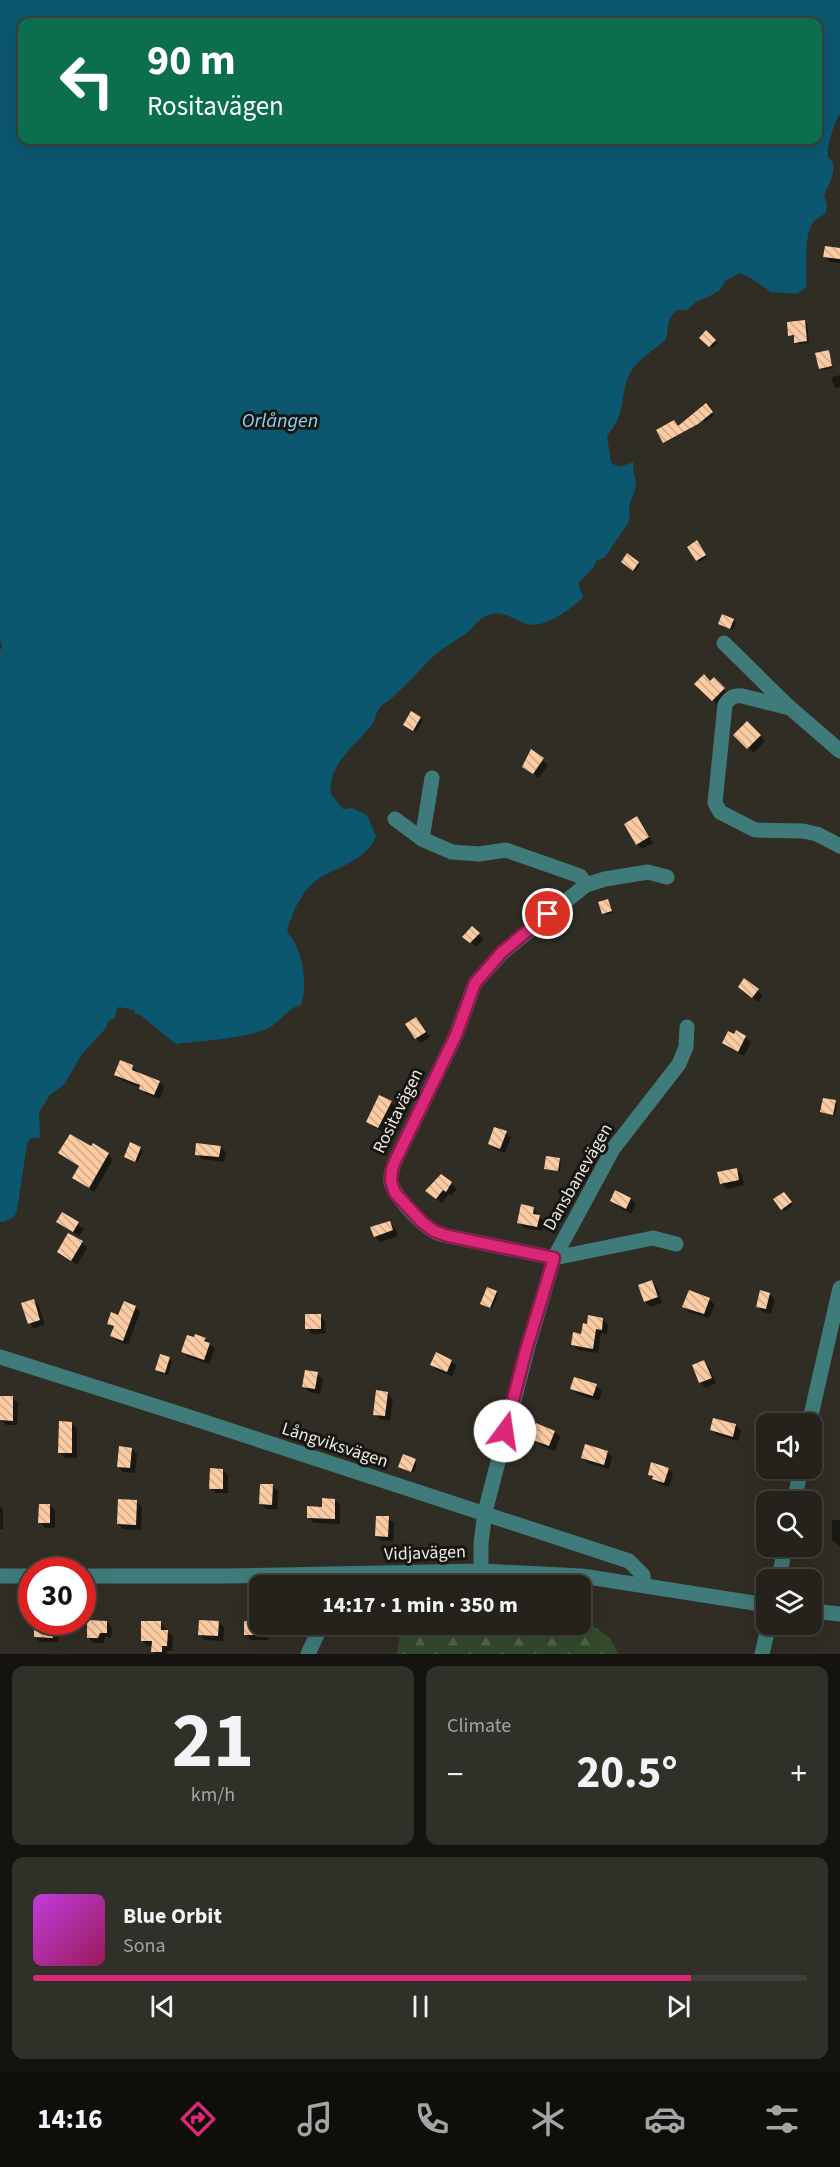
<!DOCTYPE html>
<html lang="en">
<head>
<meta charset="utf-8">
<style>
	:root { --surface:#24221b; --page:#302f28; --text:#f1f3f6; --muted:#a3a4a3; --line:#413f3a; --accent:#db2777 }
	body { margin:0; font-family:"Source Sans 3",sans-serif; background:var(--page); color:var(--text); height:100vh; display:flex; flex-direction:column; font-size:22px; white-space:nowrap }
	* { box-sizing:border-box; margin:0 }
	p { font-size:20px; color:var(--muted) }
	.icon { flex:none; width:33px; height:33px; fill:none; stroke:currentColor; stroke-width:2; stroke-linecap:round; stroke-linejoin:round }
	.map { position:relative; height:1654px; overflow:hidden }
	.drawer { display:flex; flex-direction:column; gap:12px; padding:12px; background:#14130f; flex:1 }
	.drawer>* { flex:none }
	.top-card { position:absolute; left:18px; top:18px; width:804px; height:126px; border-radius:12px; box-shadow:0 6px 24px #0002,0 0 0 2px var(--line); background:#0b6e4f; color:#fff; overflow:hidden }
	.controls { position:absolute; left:756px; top:1413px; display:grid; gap:12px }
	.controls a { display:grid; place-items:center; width:66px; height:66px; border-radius:12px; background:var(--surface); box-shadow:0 6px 24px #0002,0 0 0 2px var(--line); font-size:30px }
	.speed { position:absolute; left:18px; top:1557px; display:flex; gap:12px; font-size:30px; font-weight:700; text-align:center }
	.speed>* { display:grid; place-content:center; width:78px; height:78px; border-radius:50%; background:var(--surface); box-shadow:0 6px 24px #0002,0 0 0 2px var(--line); line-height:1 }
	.speed .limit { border:9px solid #d22; background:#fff; color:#111 }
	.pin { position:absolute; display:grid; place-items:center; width:51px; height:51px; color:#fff; margin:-26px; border:3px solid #fff; border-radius:50%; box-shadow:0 2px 6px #0007 }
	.me { position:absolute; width:66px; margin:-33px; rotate:14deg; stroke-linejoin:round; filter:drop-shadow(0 0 4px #0008) }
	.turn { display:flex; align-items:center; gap:21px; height:126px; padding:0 30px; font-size:27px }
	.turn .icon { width:78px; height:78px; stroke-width:2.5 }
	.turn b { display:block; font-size:42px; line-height:51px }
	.big { font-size:45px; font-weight:700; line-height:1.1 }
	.drawer .card { flex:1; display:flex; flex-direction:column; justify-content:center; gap:9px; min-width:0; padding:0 21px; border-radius:12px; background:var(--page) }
	.drawer .dial { align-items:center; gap:0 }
	.dial b { font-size:78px; line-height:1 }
	.song { display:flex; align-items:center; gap:18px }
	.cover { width:72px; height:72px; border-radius:9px; background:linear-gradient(135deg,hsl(290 70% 55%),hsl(330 70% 35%)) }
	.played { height:6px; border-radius:3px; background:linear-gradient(90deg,var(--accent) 85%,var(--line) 85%) }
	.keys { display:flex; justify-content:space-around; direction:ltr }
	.heat { display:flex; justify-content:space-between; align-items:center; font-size:33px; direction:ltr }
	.drawer .tiles { flex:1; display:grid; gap:12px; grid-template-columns:1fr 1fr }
	.card:last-child { grid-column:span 2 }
	.trip { position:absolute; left:249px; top:1575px; width:342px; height:60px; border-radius:12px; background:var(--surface); box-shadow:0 6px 24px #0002,0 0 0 2px var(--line); font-weight:700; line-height:60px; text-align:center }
	.menu { display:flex; height:96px; justify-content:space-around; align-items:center; background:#0e0e0b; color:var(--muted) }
	.menu .icon { width:42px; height:42px }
	.menu .on { color:var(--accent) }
	.menu b { font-size:27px; color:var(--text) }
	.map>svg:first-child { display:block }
	.forest { fill:url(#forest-firs) }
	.water { fill:#0c5770; fill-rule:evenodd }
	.shadow { fill:#0007 }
	.building { fill:url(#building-back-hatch) }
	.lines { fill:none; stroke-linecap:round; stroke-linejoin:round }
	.minor { stroke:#3f7b7a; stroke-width:15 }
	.route-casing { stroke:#8e194d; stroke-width:15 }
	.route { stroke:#db2777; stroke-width:10 }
	.labels { text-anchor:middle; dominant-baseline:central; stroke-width:6; stroke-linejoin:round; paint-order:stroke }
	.street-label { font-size:18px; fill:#edebe6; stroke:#161511 }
	.water-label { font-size:20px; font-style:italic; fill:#8ad5f5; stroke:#161511 }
</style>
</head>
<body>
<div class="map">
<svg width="840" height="1654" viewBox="0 0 840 1654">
	<defs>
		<pattern id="forest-firs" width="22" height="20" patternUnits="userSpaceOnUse" patternTransform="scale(1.5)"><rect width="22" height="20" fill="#334a2b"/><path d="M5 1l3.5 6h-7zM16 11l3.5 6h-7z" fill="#51644a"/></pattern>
		<pattern id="building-back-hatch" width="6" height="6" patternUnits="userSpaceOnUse" patternTransform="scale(1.5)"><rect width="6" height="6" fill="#fccba1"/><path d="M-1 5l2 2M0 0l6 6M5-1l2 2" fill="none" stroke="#cfaa8a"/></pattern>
	</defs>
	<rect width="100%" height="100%" fill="#302d24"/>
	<!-- forest -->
	<path class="forest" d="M581,1617L610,1638L618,1654H397L401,1625L580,1624Z"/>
	<!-- water -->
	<path class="water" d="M0,0H840V113C835,122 826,147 828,157C840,166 829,183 824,195L827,205L826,213C822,216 817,218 814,221C803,234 807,271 806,287L797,294L771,292L749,277L740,273L725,281L720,290L714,294L696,302L687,310H678L673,314L669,320L666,339C656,349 635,361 629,375C619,399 627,412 607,436L611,463L619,467L634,462L633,471L636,482L635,490L629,506L630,516L628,523L605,557L596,561L594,567L578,583L583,597C572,609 544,629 527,624C514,620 502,609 488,615C477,619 473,629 464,635C455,641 446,646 437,653C423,666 410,681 395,695C391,700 385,702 381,706C375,712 376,720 371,726C355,746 327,765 331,794L343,809L352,808L367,815L376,836C367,859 341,866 321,877C302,889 293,911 287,931C289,935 292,938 295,943C303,960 308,987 301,1005C288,1007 280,1024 264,1030C236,1040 205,1040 176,1044L139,1014H135L134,1010L119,1007L116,1010L115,1018L109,1020L105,1029L82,1054L64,1085L50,1095L39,1112L40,1138H30L27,1144L17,1211L14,1217L3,1222L0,1221V650L2,647L0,639ZM22,22H818V140H22Z"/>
	<!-- shadow -->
	<path class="shadow" d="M840,250V263L830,262L825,256Z
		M805,322L807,324L809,343L798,344L795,337L790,335Z
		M706,333L717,343L712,348L701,338Z
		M828,352L833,368L822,370L820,368Z
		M840,375V387L835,388L831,377Z
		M705,405L714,415L705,422L704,420L663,441Z
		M699,544L707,557L700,562L689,547Z
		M638,563L640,565L635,572L625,564Z
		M733,620L736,623L732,630L722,626Z
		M714,679L729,695L718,705L697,684L710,683Z
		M412,713L423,720L416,732L407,727Z
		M747,723L765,741L754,753L735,735Z
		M532,752L548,765L539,778L524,766Z
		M637,818L642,824L653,843L642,849L637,844Z
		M608,900L613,913L606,915L604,913Z
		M472,928L484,939L476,947L465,937Z
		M745,980L763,996L758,1002L745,992Z
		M416,1019L430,1037L421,1043L416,1038Z
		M745,1037L751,1042L744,1056L729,1048L723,1043Z
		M133,1067L138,1072L137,1074L159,1082L164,1087L160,1099L146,1094L141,1088L121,1080L115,1075Z
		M835,1101L837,1104L835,1116L822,1112Z
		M391,1102L396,1107L384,1132L373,1127L368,1122Z
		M506,1133L511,1138L505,1153L495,1149L489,1144Z
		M131,1144L143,1151L137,1163L128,1159Z
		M220,1147L226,1152L224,1162L202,1159L197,1154Z
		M91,1148L108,1154L113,1160L94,1192L74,1178L80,1167L60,1153Z
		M559,1159L561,1162L560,1172L546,1168Z
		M736,1169L742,1175L744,1185L727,1189L721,1183Z
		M441,1176L457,1189L451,1196L449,1194L442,1203L432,1196Z
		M786,1196L793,1205L785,1211L776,1200Z
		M630,1199L636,1204L631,1214L617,1206L611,1201Z
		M533,1208L544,1222L542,1231L524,1228L519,1222Z
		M63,1214L84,1229L79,1236L58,1222Z
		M389,1222L395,1228L398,1236L380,1242L375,1236Z
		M82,1242L87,1248L77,1265L59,1252Z
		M651,1282L657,1287L662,1303L650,1307L645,1301Z
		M496,1292L498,1294L492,1309L484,1305Z
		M769,1294L775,1300L771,1314L763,1312L758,1306Z
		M709,1299L715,1305L709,1318L689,1312L684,1307Z
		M34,1301L39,1306L45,1325L34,1328L29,1323Z
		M135,1307L140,1312L128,1345L117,1341L112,1335L114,1329L109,1323Z
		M320,1316L325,1321L326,1333L312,1334L307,1328Z
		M603,1319L608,1325L607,1334L601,1333L598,1353L578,1350L573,1345L588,1325Z
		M205,1339L215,1349L209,1364L188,1357L183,1352Z
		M169,1359L172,1361L168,1375L159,1372L157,1370Z
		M451,1361L457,1366L452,1376L437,1370L432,1365Z
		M704,1362L709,1367L716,1383L706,1388L700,1382Z
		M317,1374L323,1379L320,1394L309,1392L304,1386Z
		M596,1386L602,1391L599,1401L577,1394L572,1389Z
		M387,1393L393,1399L390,1421L380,1419L374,1414Z
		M12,1398L18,1403L17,1425H6L1,1420Z
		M71,1423L77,1428V1458H65L60,1453Z
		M736,1425L741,1431L738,1441L717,1435L712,1430Z
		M555,1432L560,1437L555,1451L540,1445L533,1435Z
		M132,1449L137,1454L135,1473L123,1472L118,1466Z
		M607,1452L612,1457L609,1469L588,1463L583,1458Z
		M415,1461L417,1463L414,1473L400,1467Z
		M668,1469L673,1474L669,1487L659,1484L649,1474Z
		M223,1470L228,1475V1493H216L211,1488Z
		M272,1486L278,1491L277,1509H266L261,1504Z
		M335,1500L340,1505V1524L314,1523L308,1518Z
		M136,1501L142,1507L141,1530L123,1529L118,1524Z
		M50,1505L55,1511V1528H45L40,1522Z
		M0,1506L3,1510V1529H0Z
		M388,1518L394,1523L393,1541H382L376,1536Z
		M832,1520H840V1546L832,1541Z
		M35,1622H53L58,1627V1642H40L35,1637Z
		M107,1622L112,1628L111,1638L105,1637L104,1643H93L88,1637Z
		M219,1622L224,1628L223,1641L205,1640L200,1635Z
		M161,1623L173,1637L172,1651H167V1654H156L153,1651V1646H148L142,1640Z
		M260,1624H264L268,1629V1640H251L245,1634Z"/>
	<!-- building -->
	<path class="building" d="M825,246L840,248V259L823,257Z
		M805,320L807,341L794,343V335L788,336L787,322Z
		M706,330L716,340L709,347L699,338Z
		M829,350L832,366L819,369L815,353Z
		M706,403L713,412L698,424L663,443L656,430L674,420L678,426Z
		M697,540L706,555L696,561L687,547Z
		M627,553L639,562L633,571L621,562Z
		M722,614L734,619L730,629L718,624Z
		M704,674L710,681L714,677L725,688L712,701L694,684Z
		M411,711L421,717L413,731L403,725Z
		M747,721L761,735L747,749L733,735Z
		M531,749L544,758L533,774L522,767Z
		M637,816L649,837L636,845L624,824Z
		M608,899L612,911L602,914L598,902Z
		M472,926L480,933L470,943L462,937Z
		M744,978L759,989L752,998L738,987Z
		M416,1017L426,1032L415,1039L405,1024Z
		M736,1030L746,1036L738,1052L722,1043L728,1031L734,1034Z
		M120,1060L133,1065L132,1070L160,1081L154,1095L139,1089L140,1085L114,1075Z
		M379,1095L392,1101L378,1128L366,1122Z
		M823,1098L836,1100L833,1115L820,1112Z
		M494,1127L507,1131L500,1149L488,1144Z
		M70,1134L91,1146L93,1143L109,1153L89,1188L72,1178L79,1166L58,1153Z
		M130,1142L141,1147L135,1162L124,1157Z
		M196,1143L221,1146L219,1157L195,1155Z
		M546,1156L560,1158L558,1171L544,1169Z
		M737,1168L739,1180L720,1184L717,1172Z
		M441,1174L452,1182L446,1192L443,1190L436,1199L425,1191Z
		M615,1190L631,1198L626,1209L610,1201Z
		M784,1192L792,1202L781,1210L773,1199Z
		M521,1204L534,1207L533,1214L540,1215L537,1227L517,1223Z
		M62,1212L79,1222L73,1232L56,1222Z
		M390,1221L393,1230L374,1237L370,1227Z
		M68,1233L83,1241L71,1261L57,1252Z
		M652,1280L658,1297L644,1302L638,1285Z
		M487,1287L497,1291L490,1308L480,1304Z
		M689,1290L710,1298L704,1314L682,1307Z
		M760,1290L770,1293L766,1309L756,1307Z
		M34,1299L40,1320L28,1324L21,1303Z
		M124,1301L136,1306L123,1341L110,1336L114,1326L107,1324L111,1312L118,1315Z
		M305,1314H321V1329H305Z
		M588,1315L603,1318L602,1330L596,1329L593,1349L571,1345L573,1332L581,1334L583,1323L587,1324Z
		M195,1334L206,1338L204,1341L210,1343L204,1360L181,1352L187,1335L194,1337Z
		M436,1352L452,1360L447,1372L430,1365Z
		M160,1354L170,1357L165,1373L155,1370Z
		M704,1360L712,1378L699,1383L692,1365Z
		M305,1370L318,1372L315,1389L302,1387Z
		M574,1377L597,1384L593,1396L570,1389Z
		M376,1390L388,1392L385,1416L373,1415Z
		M0,1396H13V1421L0,1420Z
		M713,1418L736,1424L733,1437L710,1430Z
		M59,1421L72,1422V1453H58Z
		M536,1423L555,1431L549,1446L533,1440L535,1436L532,1435Z
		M585,1444L608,1451L604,1465L581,1458Z
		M119,1446L132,1448L130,1468L117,1467Z
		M403,1454L416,1459L411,1472L398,1467Z
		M651,1462L669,1468L664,1483L652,1479L653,1476L648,1475Z
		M210,1468L223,1469V1489H209Z
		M260,1484H273L272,1505L259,1504Z
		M322,1498L335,1499V1519L307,1518V1506L322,1507Z
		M118,1499L137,1500L136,1525L117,1524Z
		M39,1504H50V1523H38Z
		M376,1516H389L388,1537L375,1536Z
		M87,1620L107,1621V1633H100L98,1638H87Z
		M199,1620L219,1621L218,1636L198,1635Z
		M141,1621H161V1630H168L167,1646H162V1652H151L152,1641H141Z
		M244,1621L260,1622V1624H263V1635H244Z
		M34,1622H53V1638L34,1637Z"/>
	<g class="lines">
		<!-- minor -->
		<path class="minor" d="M724,643L788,706L840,751
			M790,708L742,696C734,695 729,698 725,705L715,803L720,812L755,830L803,831L817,834L840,846
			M395,819L422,839L452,852L479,854L506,850L580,876L586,885
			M422,839L432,778
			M667,877L648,872L605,879L586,885L503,952L475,983L456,1035L396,1159C393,1166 390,1174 391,1182C394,1196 422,1225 434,1231C438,1234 443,1235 448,1236L554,1258L653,1238L676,1244
			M0,1357L183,1415L629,1561L643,1575V1585
			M809,1424L840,1288
			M794,1502L801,1468
			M481,1571V1543L485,1512L527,1350L554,1258L613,1149L679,1064L686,1047L687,1027
			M0,1576H32
			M82,1576H224L481,1571L582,1576L766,1605
			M779,1580L785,1546
			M812,1611L840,1614
			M308,1654L322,1624
			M762,1654L769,1624"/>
	</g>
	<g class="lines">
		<!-- route casing -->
		<g class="route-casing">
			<path id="route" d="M505,1431L526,1350L554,1258L448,1236L434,1231L422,1222L395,1193L391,1181L392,1169L396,1159L456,1035L475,983L502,952L548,914"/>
		</g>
		<!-- route -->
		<use href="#route" class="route"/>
	</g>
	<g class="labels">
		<!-- street labels -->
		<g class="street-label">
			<text transform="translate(398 1111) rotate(-64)">Rositavägen</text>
			<text transform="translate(578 1177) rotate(-60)">Dansbanevägen</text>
			<text transform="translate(335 1445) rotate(18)">Långviksvägen</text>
			<text transform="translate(425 1553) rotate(-2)">Vidjavägen</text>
		</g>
		<!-- water labels -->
		<g class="water-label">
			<text x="280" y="421">Orlången</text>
		</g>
	</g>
</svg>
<div class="controls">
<a><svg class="icon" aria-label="sound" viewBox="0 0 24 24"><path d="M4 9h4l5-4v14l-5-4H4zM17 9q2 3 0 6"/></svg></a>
<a><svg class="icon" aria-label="search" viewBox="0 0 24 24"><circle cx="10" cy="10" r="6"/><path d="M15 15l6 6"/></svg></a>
<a><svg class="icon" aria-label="layers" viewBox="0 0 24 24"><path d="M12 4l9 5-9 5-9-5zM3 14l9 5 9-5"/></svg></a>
</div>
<div class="speed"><div class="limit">30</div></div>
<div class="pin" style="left:548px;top:914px;background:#d93025"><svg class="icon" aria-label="arrive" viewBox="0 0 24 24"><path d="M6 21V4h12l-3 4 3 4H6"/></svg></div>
<svg class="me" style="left:505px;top:1431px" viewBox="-20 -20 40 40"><circle r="19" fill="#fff"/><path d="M0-13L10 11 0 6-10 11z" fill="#db2777"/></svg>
<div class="trip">14:17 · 1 min · 350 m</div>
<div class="top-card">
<div class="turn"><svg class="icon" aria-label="left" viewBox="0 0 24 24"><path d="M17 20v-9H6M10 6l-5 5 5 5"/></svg><div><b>90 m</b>Rositavägen</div></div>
</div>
</div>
<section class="drawer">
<div class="tiles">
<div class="card dial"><b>21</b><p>km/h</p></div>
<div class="card"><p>Climate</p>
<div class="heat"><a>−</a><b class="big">20.5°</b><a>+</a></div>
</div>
<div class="card">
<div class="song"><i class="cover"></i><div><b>Blue Orbit</b><p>Sona</p></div></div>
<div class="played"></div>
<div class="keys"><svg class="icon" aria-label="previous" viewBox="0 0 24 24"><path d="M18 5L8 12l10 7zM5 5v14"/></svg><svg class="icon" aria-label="pause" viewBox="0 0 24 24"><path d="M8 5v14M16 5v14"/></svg><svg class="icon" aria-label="next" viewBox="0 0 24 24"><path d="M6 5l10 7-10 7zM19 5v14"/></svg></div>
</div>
</div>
</section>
<nav class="menu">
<b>14:16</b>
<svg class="icon on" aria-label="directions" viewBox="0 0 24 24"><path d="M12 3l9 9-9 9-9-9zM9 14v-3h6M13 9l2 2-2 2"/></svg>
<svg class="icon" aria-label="music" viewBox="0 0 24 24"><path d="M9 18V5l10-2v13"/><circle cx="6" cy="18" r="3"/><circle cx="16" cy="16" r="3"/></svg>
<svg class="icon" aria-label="phone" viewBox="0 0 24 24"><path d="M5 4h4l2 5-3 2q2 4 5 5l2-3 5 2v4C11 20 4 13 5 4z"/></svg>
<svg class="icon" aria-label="climate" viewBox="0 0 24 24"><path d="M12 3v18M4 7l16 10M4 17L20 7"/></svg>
<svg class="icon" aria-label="car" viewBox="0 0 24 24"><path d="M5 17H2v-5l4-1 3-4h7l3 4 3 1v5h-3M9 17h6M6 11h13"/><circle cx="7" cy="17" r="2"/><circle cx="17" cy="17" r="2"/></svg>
<svg class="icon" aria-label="filters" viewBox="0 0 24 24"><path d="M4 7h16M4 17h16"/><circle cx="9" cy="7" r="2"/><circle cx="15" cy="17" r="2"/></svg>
</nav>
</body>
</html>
